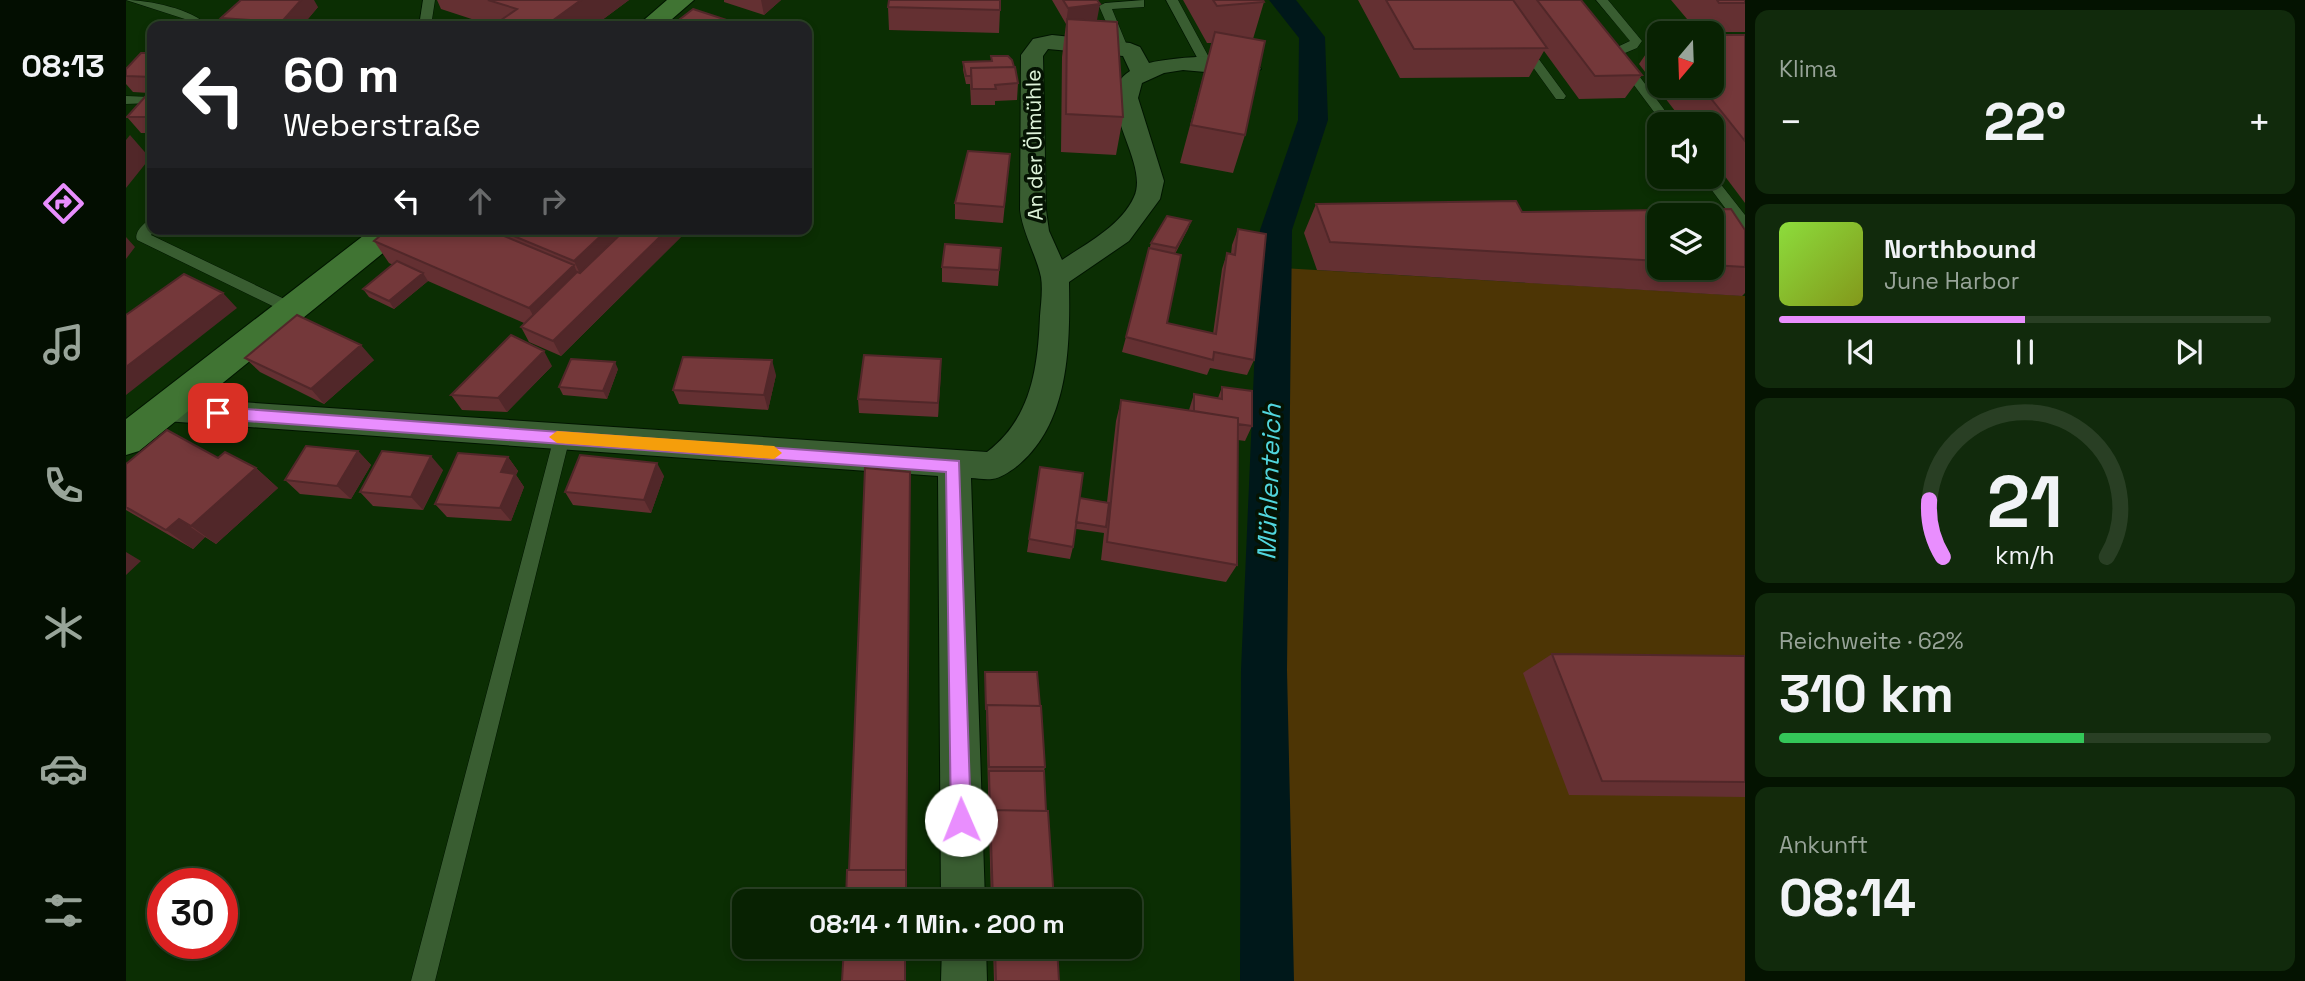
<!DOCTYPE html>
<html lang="de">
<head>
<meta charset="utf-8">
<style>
	:root { --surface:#082202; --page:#112a0c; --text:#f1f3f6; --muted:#98a499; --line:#293f24; --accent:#e98efe }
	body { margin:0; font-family:"Space Grotesk",sans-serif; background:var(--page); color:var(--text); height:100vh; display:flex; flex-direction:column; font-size:26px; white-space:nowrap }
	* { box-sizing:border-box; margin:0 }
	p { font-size:23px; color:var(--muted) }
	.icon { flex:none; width:38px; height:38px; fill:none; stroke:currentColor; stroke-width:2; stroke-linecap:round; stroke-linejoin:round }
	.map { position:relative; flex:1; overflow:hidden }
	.drawer { display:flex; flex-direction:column; gap:10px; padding:10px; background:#041301; width:560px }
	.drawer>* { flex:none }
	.hud { position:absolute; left:21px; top:21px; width:665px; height:214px; border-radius:14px; box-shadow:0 4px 10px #0003,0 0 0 2px var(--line); background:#202124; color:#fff; overflow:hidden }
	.needle { width:46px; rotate:199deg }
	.tools { position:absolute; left:1521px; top:21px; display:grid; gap:14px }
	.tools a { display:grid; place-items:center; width:77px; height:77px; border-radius:14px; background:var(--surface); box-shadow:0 4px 10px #0003,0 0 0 2px var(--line); font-size:35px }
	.speed { position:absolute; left:21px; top:868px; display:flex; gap:14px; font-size:35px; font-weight:700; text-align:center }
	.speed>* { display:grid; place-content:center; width:91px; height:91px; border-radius:50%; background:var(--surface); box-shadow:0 4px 10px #0003,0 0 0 2px var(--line); line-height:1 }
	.speed .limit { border:10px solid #d22; background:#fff; color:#111 }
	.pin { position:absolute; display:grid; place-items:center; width:60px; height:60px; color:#fff; margin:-30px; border-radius:14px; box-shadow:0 4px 10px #0006 }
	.me { position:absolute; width:77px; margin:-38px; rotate:359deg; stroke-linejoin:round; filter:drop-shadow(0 0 5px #0008) }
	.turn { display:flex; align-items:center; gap:24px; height:147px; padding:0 21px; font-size:32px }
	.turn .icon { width:91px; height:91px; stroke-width:2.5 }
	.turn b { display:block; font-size:49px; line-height:60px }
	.lanes { display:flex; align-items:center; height:66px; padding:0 21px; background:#0003; justify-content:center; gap:35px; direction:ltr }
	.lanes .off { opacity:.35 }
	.big { font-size:52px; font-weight:600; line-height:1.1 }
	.drawer .tile { flex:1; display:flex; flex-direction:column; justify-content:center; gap:10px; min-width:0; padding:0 24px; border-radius:14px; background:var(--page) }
	.drawer .dial { align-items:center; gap:0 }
	.dial svg { height:182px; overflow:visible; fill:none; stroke:var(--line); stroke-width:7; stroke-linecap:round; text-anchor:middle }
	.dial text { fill:var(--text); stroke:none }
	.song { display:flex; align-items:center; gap:21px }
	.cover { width:84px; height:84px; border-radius:10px; background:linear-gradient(135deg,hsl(90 70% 55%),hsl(70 70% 35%)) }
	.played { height:7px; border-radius:4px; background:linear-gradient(90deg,var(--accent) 50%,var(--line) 50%) }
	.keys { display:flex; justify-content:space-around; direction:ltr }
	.heat { display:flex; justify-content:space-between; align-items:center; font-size:38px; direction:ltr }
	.charge { height:10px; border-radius:5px; background:linear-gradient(90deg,#34c759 62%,var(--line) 0) }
	.trip { position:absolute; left:606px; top:889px; width:410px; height:70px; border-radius:14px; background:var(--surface); box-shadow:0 4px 10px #0003,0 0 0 2px var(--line); font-weight:600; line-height:70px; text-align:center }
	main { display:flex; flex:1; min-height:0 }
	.dock { display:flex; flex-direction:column; width:126px; justify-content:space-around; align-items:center; background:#030e01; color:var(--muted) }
	.dock .icon { width:49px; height:49px }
	.dock .on { color:var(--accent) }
	.dock b { font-size:32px; color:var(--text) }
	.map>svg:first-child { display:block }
	.green { fill:#4d3505 }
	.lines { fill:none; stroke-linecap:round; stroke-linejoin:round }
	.canal { fill:#00181a; fill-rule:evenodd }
	.service-casing { stroke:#001500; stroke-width:1 }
	.minor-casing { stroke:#001500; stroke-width:2 }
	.secondary-casing { stroke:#001500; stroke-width:2 }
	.service { fill:#395d31; fill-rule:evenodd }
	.minor { fill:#395d31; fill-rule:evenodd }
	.secondary { fill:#407433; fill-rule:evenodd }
	.wall { fill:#643032; fill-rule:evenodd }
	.shaded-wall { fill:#512729 }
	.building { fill:#74383a; stroke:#512729; stroke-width:2 }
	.route { fill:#e98efe; stroke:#975ca5; stroke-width:2 }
	.slow { fill:#f59e0b }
	.labels { text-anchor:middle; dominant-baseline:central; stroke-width:7; stroke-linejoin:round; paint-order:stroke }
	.far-street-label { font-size:21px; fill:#dff4da; stroke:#051303 }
	.water-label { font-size:26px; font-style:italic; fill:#51d6dd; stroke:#051303 }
</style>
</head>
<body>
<main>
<nav class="dock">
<b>08:13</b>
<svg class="icon on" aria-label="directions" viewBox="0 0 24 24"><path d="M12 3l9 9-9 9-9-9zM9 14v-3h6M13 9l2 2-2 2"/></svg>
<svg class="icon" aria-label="music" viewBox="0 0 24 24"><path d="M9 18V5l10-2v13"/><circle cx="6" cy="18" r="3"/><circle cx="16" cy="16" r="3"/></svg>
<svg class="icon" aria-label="phone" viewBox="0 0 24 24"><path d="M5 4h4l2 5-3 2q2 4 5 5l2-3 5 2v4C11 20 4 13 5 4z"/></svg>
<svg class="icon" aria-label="climate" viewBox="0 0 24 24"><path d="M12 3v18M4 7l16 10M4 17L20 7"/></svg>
<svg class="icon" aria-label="car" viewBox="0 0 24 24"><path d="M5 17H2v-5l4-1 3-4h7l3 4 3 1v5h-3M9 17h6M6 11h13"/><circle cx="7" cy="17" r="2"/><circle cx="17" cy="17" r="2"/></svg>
<svg class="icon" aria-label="filters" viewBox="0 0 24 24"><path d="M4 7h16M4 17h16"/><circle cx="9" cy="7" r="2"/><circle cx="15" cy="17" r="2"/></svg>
</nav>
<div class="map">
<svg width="1619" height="981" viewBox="0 0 1619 981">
	<rect width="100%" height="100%" fill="#0b2e03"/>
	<!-- green -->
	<path class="green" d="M1141,267L1619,296V981H1121L1127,880L1116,666Z"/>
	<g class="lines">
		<!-- canal -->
		<path class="canal" d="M1143,0H1170L1199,37L1202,120L1166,230L1161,670L1168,981H1114L1115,670L1134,230L1172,120L1173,38Z"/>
		<!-- service casing -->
		<g class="service-casing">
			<path id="service" d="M0,0C22,0 67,9 82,26H70L65,21Z
				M297,0H309L305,26H293Z
				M1018,0V7L986,9L1002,48L992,50L973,6L979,3Z
				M1040,0H1052L1086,63L1084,66L1074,63Z
				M1470,0H1482L1516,41L1511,48L1499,53V57L1549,124H1537L1487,57L1489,48L1504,41Z
				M1393,43H1401L1440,96L1438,99H1430L1391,45Z
				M0,96L26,97V103L0,104Z
				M1586,173L1619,215V230L1614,228L1576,177H1586Z
				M26,219V229H30L25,235L171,305L174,309L171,313H161L11,240C7,233 19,221 26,219Z
				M436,430L444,437L309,981H285L428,437Z"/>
		</g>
		<!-- minor casing -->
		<g class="minor-casing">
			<path id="minor" d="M926,35L1004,43L1014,47L1023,63C1045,58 1122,49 1135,69L1124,76L1057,70L1038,73L1016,83L1012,98L1038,181L1034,199L1003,241L943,282C944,345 944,424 890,467C883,472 875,478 866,479C859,480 852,478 845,478L859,901H815L812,476L39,421L28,418L23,409L28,400L39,397L861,452C905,419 912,368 914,316C915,304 917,289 915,277C910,254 897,234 894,210L895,55L907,39ZM922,49L997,56L1004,71C962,97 1025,161 1008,197C995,226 961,243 936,260L923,231L920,210L917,56Z
				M816,947H860L861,981H815Z"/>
		</g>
		<!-- secondary casing -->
		<g class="secondary-casing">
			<path id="secondary" d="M541,0H568L538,26H511Z
				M246,229H282L278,236L13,451L0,455V419Z"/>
		</g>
		<!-- service -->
		<use href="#service" class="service"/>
		<!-- minor -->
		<use href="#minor" class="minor"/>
		<!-- secondary -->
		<use href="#secondary" class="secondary"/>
	</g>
	<!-- wall -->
	<path class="wall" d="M311,0H503L468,26H367L315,9Z
		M598,0H655L638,15L598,2Z
		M926,0H971V20L997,117L990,155L935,152L936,57L940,24Z
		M1057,0H1137L1138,2L1127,39L1119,135L1107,173L1054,163L1086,43H1081Z
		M1232,0H1455L1516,75L1499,98L1453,99L1418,51L1403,77L1274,78Z
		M1545,0H1619V32H1572Z
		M192,7L176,26H100L95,18Z
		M762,7L874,10L873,33L763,30Z
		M1533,35V86H1586L1619,35V203L1586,159V124H1559L1513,64Z
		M26,53V133H15L1,117L23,93L7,92L0,84V69Z
		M865,56L892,83L891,100L869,101V105H845L844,84H840L837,70V62L865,61Z
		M884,154L877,223L829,219V203Z
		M1390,201L1396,212L1605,209L1619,230V293L1616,296L1191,270L1178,233L1190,204ZM1533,215H1586V268H1533Z
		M1065,221L1062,229L1049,254L1041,323L1087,334L1096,269L1101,253L1105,254L1106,245L1112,229L1128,360L1121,375L1084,368L1081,375L996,352L1025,243Z
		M148,229H170L162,235Z
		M262,229H563L435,356L403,342L395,327L398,323L302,281L268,309L243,297L237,289L267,265L263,263L248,241Z
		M875,248L872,286L816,282V267Z
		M119,358L248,360L198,404L134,372Z
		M815,359L812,417L733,413L732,399Z
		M426,366L381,412L336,410L325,395Z
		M492,369L481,399L437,395L433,387Z
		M650,375L642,410L553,404L547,390Z
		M1096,387L1126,426L1119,441L1112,440L1111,565L1100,582L975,560L978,533L950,529L947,547L944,559L901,552L914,467L954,498L981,502L990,421L995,400L1063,410L1068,394L1092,398Z
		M232,451L245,465L225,499L174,494L159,480Z
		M382,457L392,471L390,475L398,487L385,521L321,517L309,504Z
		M92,458L130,468L152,488L90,544L79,537L67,549L0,510V464Z
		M317,470L297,510L247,506L234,492Z
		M538,476L525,513L447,505L439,492Z
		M1426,654L1619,656V797L1443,795L1397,673Z
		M859,672L919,767L918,771L920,810L928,901H865Z
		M867,947H931L933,981H868Z"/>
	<!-- shaded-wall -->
	<path class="shaded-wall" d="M175,0H188L192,7L176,26H152Z
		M455,0H503L468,26H419Z
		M635,0H655L638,15Z
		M974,4L971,20L941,19L940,24L942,8Z
		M4,135L24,158L0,188V140Z
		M1065,221L1062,229L1047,256L1050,248Z
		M157,229H170L162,235Z
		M482,229H523L461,289L448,261Z
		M542,229H563L435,356L427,341Z
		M0,237L9,247L0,259Z
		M448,265L458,288L415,330L403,308Z
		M297,273L302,281L268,309L263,301Z
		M97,293L111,308L0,395V367Z
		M235,345L248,360L198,404L185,389Z
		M418,351L426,366L381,412L372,398Z
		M815,359V374L812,417V403Z
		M646,360L650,375L642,410L638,395Z
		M489,362L492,369L481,399L477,391Z
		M232,451L245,465L225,499L211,486Z
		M305,456L317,470L297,510L285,497Z
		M382,457L392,471L390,475L398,487L385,521L374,508L375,472Z
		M531,463L538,476L525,513L518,500Z
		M130,468L152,488L90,544L65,526Z
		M53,519L79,537L67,549L40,530Z
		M0,552L15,561L0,575Z
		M779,947H780V981H779Z"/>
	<!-- building -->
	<path class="building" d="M115,0H175L152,26H121L126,20L95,18Z
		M362,0H455L419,26H371L368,25L391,9Z
		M763,0H874V10L762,7Z
		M937,0H971L974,4L942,8Z
		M1087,0H1137L1138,2L1091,6Z
		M1260,0H1387L1421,48L1288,49Z
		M1411,0H1455L1516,75L1469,76Z
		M1591,0H1619V3H1593Z
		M567,9L613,24L610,26H545Z
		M941,19L991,22L997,117L940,114Z
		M1089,32L1139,41L1119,135L1065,125Z
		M1586,35H1619V141L1575,86H1586Z
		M15,53H26V77L0,76V69Z
		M865,56H882L886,60L888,67L845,68V76H840L837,62L866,61Z
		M889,67L892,83L869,85L870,89H846L845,68Z
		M26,89V117H1Z
		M842,151L884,154L878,207L829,203Z
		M1390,201L1396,212L1605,209L1619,230V267L1586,265V215H1533V261L1204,242L1190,204Z
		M1041,216L1065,221L1050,248L1025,243Z
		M262,229H361L448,265L403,308L248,241Z
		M371,229H482L448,261Z
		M500,229H542L427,341L395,327L451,272L454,273Z
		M1112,229L1140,234L1128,360L1088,352L1087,360L1000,337L1023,248L1055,255L1041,323L1090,334L1101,253L1109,255Z
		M819,244L875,248L873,270L816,267Z
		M271,261L297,273L263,301L237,289Z
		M58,274L97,293L0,367V315Z
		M171,315L235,345L185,389L119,358Z
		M385,335L418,351L372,398L325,395Z
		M738,355L815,359L812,403L732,399Z
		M557,357L646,360L638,395L547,390Z
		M445,359L489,362L477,391L433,387Z
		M1096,387L1126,391V426L1112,424V418L1068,411V394L1096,399Z
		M995,400L1112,418L1111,565L981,542Z
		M41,430L92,458L99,452L130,468L65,526L53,519L40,530L0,507V464Z
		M180,446L232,451L211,486L159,480Z
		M256,451L305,456L285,497L234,492Z
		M332,453L382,457L375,472L389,474L374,508L309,504Z
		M454,455L531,463L518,500L439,492Z
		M914,467L957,473L947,547L903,539Z
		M739,468L784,472L780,872V870H723Z
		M954,498L983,503L980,527L950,522Z
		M1426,654L1619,656V782L1476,781Z
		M859,672H911L914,706L861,705L860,710Z
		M861,705L915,706L919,767H863Z
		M863,771H918L920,811L864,810V814Z
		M864,810L922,811L928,901H867Z
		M721,870H780V901H720Z
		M718,947H779V981H716Z
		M869,947H931L933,981H870Z"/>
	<!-- route -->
	<path class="route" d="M92,407L833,461L845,820L842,827L835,829L828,827L825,820L820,472L92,419L85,413Z"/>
	<!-- slow -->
	<path class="slow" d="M431,431L648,446L656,453L648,459L431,443L423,437Z"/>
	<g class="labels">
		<!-- far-street labels -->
		<g class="far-street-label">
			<text transform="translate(908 145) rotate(-91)">An der Ölmühle</text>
		</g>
		<!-- water labels -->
		<g class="water-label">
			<text transform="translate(1143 482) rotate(-88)">Mühlenteich</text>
		</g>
	</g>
</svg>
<div class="tools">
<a><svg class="needle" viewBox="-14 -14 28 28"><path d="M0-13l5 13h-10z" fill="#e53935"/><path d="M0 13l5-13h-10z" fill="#98a499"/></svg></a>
<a><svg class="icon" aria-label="sound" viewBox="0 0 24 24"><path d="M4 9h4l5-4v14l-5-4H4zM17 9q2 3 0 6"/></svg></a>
<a><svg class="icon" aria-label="layers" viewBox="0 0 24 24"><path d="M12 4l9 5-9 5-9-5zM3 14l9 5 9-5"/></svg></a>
</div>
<div class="speed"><div class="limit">30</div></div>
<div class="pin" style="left:92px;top:413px;background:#d93025"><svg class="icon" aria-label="arrive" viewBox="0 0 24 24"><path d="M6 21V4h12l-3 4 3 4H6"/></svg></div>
<svg class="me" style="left:835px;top:820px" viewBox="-20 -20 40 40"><circle r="19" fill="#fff"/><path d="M0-13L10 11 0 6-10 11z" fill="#e98efe"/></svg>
<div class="trip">08:14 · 1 Min. · 200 m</div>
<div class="hud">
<div class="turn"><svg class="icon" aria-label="left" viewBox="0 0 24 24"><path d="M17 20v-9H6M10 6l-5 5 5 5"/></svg><div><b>60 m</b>Weberstraße</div></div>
<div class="lanes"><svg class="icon" aria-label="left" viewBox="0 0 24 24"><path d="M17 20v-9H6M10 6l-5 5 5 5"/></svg><svg class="icon off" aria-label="ahead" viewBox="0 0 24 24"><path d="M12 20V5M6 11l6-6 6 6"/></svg><svg class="icon off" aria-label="right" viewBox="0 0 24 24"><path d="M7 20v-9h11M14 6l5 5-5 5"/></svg></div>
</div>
</div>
<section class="drawer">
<div class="tile"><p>Klima</p>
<div class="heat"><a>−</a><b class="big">22°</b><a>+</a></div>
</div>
<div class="tile">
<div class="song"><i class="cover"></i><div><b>Northbound</b><p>June Harbor</p></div></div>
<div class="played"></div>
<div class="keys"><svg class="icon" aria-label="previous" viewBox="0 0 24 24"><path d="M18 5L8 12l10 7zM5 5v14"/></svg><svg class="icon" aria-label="pause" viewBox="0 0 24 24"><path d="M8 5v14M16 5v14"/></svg><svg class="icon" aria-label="next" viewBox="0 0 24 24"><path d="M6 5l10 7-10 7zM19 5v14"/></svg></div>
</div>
<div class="tile dial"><svg viewBox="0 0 100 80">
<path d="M14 69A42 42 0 1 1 86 69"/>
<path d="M14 69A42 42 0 0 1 8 44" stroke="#e98efe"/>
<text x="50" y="56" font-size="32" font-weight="700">21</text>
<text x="50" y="72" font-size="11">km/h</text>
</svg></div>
<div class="tile"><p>Reichweite · 62%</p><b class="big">310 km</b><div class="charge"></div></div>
<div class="tile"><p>Ankunft</p><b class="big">08:14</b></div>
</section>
</main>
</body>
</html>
